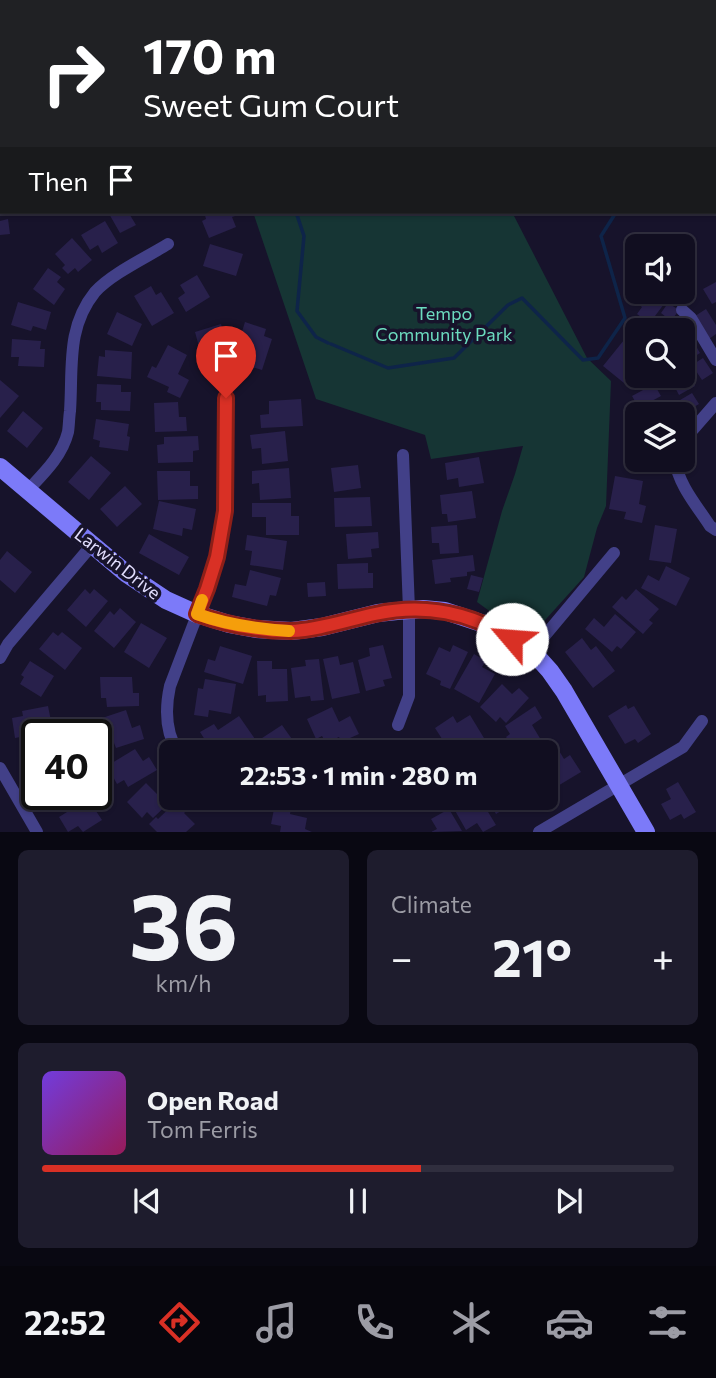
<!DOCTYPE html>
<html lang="en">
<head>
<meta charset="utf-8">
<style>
	:root { --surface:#110e20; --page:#1e1c2d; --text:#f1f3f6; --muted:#9c9ca5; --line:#302e3e; --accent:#d93025 }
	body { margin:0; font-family:Commissioner,sans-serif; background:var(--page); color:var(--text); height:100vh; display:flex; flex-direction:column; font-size:26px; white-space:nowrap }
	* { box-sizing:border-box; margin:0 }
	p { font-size:23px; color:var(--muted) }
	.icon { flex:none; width:38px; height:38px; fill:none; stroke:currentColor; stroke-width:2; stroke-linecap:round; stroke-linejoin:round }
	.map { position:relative; height:832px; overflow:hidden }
	.panel { display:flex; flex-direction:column; gap:18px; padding:18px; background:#090812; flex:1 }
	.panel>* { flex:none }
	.banner { position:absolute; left:0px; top:0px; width:718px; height:214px; box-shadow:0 2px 5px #0004,0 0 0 2px var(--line); background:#202124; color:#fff; overflow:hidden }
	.controls { position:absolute; left:625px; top:234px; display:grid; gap:14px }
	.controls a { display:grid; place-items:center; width:70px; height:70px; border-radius:10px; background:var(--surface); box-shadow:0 2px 5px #0004,0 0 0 2px var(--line); font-size:35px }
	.speed { position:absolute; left:21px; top:719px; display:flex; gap:14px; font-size:35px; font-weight:700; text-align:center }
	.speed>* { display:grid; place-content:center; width:91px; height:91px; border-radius:50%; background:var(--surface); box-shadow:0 2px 5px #0004,0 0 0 2px var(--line); line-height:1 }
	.speed .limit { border:4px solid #111; border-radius:10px; background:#fff; color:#111 }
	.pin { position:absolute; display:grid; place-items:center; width:60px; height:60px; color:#fff; margin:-72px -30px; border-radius:50% 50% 50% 0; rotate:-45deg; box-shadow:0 0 7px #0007 }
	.pin .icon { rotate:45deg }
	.me { position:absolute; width:77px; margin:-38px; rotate:297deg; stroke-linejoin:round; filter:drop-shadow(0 0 5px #0008) }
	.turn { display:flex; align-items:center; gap:24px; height:147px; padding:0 28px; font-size:32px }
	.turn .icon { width:91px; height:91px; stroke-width:2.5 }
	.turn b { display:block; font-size:49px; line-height:60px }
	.then { display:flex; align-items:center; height:66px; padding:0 28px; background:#0003; gap:14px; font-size:26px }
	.big { font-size:52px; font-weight:700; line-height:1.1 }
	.panel .tile { flex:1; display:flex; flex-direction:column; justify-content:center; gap:10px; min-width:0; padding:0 24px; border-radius:10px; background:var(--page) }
	.panel .dial { align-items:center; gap:0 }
	.dial b { font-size:91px; line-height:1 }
	.song { display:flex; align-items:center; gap:21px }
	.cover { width:84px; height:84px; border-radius:10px; background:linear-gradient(135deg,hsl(260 70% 55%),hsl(330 70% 35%)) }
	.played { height:7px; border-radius:4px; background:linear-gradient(90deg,var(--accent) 60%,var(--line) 60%) }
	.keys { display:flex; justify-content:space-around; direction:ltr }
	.heat { display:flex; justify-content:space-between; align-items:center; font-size:38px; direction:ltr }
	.panel .tiles { flex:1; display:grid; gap:18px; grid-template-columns:1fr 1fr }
	.tile:last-child { grid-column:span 2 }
	.trip { position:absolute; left:159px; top:740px; width:399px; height:70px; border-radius:10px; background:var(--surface); box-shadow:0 2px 5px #0004,0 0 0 2px var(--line); font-weight:700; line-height:70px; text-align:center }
	.tab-bar { display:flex; height:112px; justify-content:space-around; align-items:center; background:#07060d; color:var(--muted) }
	.tab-bar .icon { width:49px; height:49px }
	.tab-bar .selected { color:var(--accent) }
	.tab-bar b { font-size:32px; color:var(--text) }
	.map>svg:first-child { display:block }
	.green { fill:#163534 }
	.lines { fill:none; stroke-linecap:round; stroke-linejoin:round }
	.stream { stroke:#0e2449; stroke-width:3.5 }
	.building { fill:#28204b }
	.street { stroke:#424088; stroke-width:12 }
	.secondary { stroke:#7c7af9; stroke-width:18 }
	.route-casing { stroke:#8d1f18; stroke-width:18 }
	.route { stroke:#d93025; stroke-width:12 }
	.slow { stroke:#f59e0b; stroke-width:12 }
	.labels { text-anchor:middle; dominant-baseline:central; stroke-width:7; stroke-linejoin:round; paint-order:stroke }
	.park-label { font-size:18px; fill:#6cdcbf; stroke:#17132b }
	.street-label { font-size:18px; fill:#e2defe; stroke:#17132b }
</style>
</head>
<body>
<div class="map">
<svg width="716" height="832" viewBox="0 0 716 832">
	<rect width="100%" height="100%" fill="#17132b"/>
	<!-- green -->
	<path class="green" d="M0,0H379L380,2H2V162L0,161Z
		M253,212H512L587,358L611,381L606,506L597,528L584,577L528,639L477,602L502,511L515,474L523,446L431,459L425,435L316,399Z"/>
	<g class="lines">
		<!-- stream -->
		<path class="stream" d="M0,41L2,44
			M296,212L304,236L297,311L316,337L328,343
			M331,344L388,368L454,358L508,305L522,298L583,360L598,358L625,318L601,236L615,214L621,212"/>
	</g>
	<!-- building -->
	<path class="building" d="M108,212H137L130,215L136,225L120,233Z
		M204,212H237L238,215L232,217L236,227L209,238L202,221L206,219Z
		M8,219L10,234L0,235V221Z
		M105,221L118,243L102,253L98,245L90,250L81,235Z
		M72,238L92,260L78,272L75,268L68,274L62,268L65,265L55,254Z
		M210,244L243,254L236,276L203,266Z
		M48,268L61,277L57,282L65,289L54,305L33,289Z
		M197,275L210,297L186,312L178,298L185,293L180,285Z
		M716,282V302L712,304L703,289Z
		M637,284V292H656L653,296L664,304L655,316L667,325L663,331H637V343L627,335L641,317L637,314L642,307L628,296Z
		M682,284L692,290L685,301L673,294L674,292H682Z
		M151,286L156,295L161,292L174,313L152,326L134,296Z
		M18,302L51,312L46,330L33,326L31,331L11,325Z
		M668,303L679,310L671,321L661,313Z
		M706,309L716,325V334L709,339L695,316Z
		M117,312L142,324L132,346L107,334Z
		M245,322L266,329L264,336L272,339L262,370L246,365L248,358L235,354Z
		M221,324L230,355L215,360L213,350L201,354L195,332Z
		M686,329L700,353L689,360L682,350V331Z
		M12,339L41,341L40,349H45L44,367L18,366L19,357H11Z
		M624,340L637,351V368L624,383L603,366Z
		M168,345L187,355L178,374L189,380L180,398L167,392L169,387L147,377L152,366L156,368Z
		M105,350L132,352L131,379L97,376L99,356L105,357Z
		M703,358L713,373L702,380L692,365Z
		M687,371L695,386L679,395L671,380L677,376H682V373Z
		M0,380L19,396L0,418Z
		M97,384L121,385V392H131L130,411L101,410V402H96Z
		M654,384L661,396L650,402L655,410L666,404L672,415H635L630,406L636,403L632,396Z
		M692,393L699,404L682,414L675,403Z
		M301,399L303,426L261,428L260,415L269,414V401Z
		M178,402L179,417H186L187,431L155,432L154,403Z
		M23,411L43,428L27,448L7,431Z
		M96,419L129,424L127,436L130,437L128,451L99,447L100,441L93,439Z
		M285,431L288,461L262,464L261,448L252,449L250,435Z
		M198,436L199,450L193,451V462L158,463L157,445L164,444V437Z
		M91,456L111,473L89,500L68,482Z
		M479,457L484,483L459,487L458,478L447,480L445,463Z
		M358,465L361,488L334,492L331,468Z
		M289,468L291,498L260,500L259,483L252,484V471Z
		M157,471H190V486H198V499L158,500Z
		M615,476L643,481L639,504L646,506L642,523L624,519L626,512L609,509Z
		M125,486L142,504L117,527L100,509Z
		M472,491L476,518L448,522L447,514H442L440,495Z
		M370,497L372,526L335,527L334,498Z
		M159,501L196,509L192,530L183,528L182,536L153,529Z
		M252,503H291V516H299V535H266V517H252Z
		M457,525L459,553L440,554L439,543H432L431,527Z
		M655,525L677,529L671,563L649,560Z
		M378,532L379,548L371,549L372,557L348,559L346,534Z
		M149,534L189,557L179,575L139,553Z
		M247,535L287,541L283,570L250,565L252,551L245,550Z
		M7,551L32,572L15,593L0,580V560Z
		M473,555L475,571L467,572V576L450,578L451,582L435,584L432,560Z
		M368,563V573H373V588L338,589L337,564Z
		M666,566L690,578L676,606L641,588L648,575L659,581Z
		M250,570L281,578L276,596L270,595L267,606L232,597L235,584L246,586Z
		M471,575L483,578L479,592L467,589Z
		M325,582L326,596L308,597L307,583Z
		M85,589L90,594L94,589L108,601L86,627L67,610Z
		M636,589L659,609L649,620L653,623L643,634L612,607L622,596L626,600Z
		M120,608L136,622L114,648L94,631L110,611L114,615Z
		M615,614L636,632L621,649L617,646L612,652L585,629L594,618L604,627Z
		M141,623L167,638L149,668L124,652Z
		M53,632L58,636L62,632L82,648L65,670L39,649Z
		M582,638L591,650L596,646L615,671L593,688L565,652Z
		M383,645L392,678L383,680L385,686L366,691L358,660L370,656L369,648Z
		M453,645L468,652L450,689L440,685L441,681L426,674L439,647L450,652Z
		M220,646L252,656L243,684L204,672L208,659L215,661Z
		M474,654L486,661L482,667L495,674L479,703L454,689Z
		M338,656L340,665L353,662L360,693L332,699L323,659Z
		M319,659L324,700L311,701L310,696L295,698L291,668L306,666L305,660Z
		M30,661L54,676L41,697L20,684L24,677L21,675Z
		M257,661H272V669H287L288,701L266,702V695L258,696Z
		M100,677H132L133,693H139V706L107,707L106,698H101Z
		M205,679L236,684L231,714L209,710L208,717L194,715L198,688L203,689Z
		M502,684L512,694L519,688L529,698L506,723L500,717L496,722L480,707Z
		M626,705L628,709L634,706L651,734L638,743L635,739L625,744L608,716Z
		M48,706L53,731L15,738L12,718L23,716L22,711Z
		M535,706L542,718L532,725L541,740L521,752H517L506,737L510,734L505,726Z
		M332,707L339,722L350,716L359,734L341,742L339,737L326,743L322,736L316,739L307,719Z
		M126,710L132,728L140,725L144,739L116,748L111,735L102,738L96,720Z
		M470,715L487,743L472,752H460L451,738L444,742L435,728L453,716L457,723Z
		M239,716L255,739L234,752H224L220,746L212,751L200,732L214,724L218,730Z
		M282,725L294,742L289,745L294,752H262L256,742Z
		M359,739L368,752H340Z
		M37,746V781L21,755Z
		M135,749L143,761L149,757L157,770L128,787L124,780L117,784L107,766Z
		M558,749L564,759L570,755L581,772L556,787L546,770V756Z
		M678,782L696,812L684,819L681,814L670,820L661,804L671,799L666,789Z
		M146,783L157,794L167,784L172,789V798H174L153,818L147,812L142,818L127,802Z
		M45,794H74L76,797L54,809Z
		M180,798L190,807L184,813L195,824L186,832H157L149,824L156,817L158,819Z
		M379,798H399L401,804L382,809Z
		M468,798H471L476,806L482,802L496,825L483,832L477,823L466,830L453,807Z
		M487,798H517L519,800L496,814Z
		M88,799L102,820L83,832L78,826L68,832L59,817Z
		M275,804L291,808L290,814L307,818L305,829L312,832H280L281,826L271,824Z
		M449,809L462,831L431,832L437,829L431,819Z"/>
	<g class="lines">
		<!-- street -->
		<path class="street" d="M682,310L691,318L716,360
			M682,442L716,403
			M675,460C678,484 697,506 710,526L716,530
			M28,490C44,473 62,456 68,432C69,426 69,418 70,411C73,368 66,328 95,292C111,274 147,257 168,244
			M532,651L614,553
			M0,658L8,644L92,545
			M398,725L409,696V610L403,455
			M178,752C165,732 165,709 170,686L207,589L217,557L222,531L225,511L226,398
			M0,768L37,832
			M539,832L683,747L702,721"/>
		<!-- secondary -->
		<path class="secondary" d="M0,467L127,574L166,600L197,614L229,624L256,629L292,631L322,627L378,613L397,611L423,609L445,611L493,627L532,651L550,671L564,691L646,832"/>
	</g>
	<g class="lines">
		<!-- route casing -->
		<g class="route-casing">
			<path id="route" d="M226,398L225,511L217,557L207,589L197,614C227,625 259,631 291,631C319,630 347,620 375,614C425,603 469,612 512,639"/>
		</g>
		<!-- route -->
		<use href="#route" class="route"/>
		<!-- slow -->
		<path class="slow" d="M202,600L197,614C227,625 257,629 289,631"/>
	</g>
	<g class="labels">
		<!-- park labels -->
		<g class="park-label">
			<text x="444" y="313">Tempo<tspan x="444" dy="21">Community Park</tspan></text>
		</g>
		<!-- street labels -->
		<g class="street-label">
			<text transform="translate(118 563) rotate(38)">Larwin Drive</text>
		</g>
	</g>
</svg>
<div class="controls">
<a><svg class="icon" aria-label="sound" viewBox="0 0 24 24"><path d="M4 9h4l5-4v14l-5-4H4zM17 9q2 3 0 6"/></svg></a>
<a><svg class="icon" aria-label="search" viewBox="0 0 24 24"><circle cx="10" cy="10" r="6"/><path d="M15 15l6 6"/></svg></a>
<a><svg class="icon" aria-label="layers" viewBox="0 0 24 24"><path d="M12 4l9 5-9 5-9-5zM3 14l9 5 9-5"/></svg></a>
</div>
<div class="speed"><div class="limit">40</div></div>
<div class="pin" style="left:226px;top:398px;background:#d93025"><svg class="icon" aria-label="arrive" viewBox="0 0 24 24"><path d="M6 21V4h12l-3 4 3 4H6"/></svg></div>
<svg class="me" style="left:512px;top:639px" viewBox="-20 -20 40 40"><circle r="19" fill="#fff"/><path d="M0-13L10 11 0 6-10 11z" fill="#d93025"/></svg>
<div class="trip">22:53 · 1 min · 280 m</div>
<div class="banner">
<div class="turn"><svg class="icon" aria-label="right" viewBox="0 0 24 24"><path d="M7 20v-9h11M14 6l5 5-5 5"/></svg><div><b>170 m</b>Sweet Gum Court</div></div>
<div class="then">Then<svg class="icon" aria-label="arrive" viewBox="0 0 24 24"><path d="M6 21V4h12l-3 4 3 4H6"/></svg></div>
</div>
</div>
<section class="panel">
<div class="tiles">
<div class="tile dial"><b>36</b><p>km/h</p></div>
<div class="tile"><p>Climate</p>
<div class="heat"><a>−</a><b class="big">21°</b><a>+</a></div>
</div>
<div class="tile">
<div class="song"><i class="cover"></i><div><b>Open Road</b><p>Tom Ferris</p></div></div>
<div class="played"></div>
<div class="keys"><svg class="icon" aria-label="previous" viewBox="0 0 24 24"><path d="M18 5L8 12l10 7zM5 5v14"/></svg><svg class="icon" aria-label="pause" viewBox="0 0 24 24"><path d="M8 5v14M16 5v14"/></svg><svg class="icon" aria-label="next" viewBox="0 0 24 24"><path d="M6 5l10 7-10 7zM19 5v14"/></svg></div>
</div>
</div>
</section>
<nav class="tab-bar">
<b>22:52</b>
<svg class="icon selected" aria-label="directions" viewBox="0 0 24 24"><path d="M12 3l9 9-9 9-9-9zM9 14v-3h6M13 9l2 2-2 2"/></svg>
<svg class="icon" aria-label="music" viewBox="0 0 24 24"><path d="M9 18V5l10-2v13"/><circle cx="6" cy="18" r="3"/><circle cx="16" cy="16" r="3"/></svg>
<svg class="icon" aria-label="phone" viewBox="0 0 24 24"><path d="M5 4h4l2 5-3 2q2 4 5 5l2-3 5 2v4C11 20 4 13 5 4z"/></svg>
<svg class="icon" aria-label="climate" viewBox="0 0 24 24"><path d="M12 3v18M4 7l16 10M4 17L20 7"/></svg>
<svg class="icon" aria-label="car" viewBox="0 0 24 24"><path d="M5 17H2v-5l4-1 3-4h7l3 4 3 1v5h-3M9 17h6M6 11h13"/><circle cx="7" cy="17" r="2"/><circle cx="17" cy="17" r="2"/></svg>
<svg class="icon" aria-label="filters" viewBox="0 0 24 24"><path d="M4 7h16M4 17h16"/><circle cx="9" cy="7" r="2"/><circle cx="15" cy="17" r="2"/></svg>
</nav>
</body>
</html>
